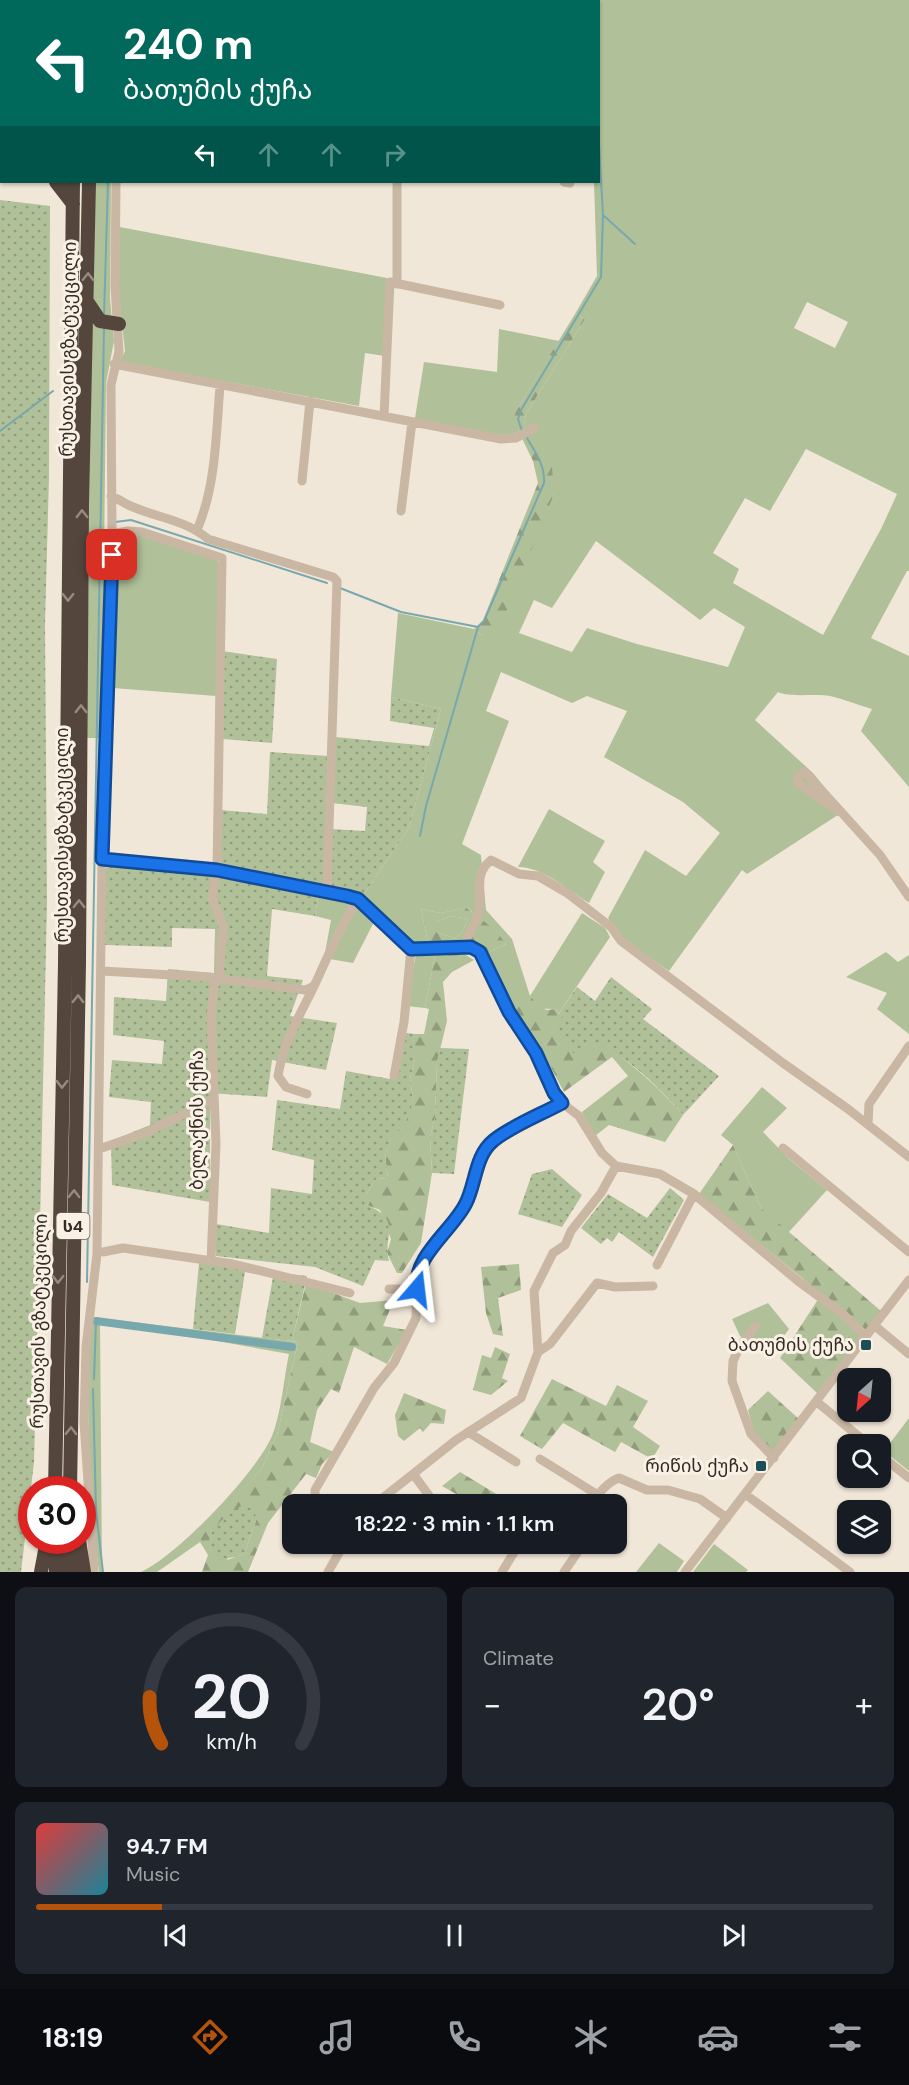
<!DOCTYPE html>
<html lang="en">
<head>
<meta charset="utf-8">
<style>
	:root { --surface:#171b24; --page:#20242c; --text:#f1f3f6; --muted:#9ea1a6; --line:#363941; --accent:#b45309 }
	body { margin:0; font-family:"DM Sans","Noto Sans Georgian",sans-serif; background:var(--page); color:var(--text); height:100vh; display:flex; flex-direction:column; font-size:22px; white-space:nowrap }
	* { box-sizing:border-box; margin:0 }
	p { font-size:20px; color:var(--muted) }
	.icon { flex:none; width:33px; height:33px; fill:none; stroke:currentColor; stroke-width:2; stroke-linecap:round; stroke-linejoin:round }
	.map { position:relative; height:1572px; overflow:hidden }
	.panel { display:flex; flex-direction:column; gap:15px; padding:15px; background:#0d0f14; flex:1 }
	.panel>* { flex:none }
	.banner { position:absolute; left:0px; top:0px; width:600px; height:183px; box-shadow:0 2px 4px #0004; background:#00695c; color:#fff; overflow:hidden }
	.needle { width:39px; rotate:207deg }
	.buttons { position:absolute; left:837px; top:1368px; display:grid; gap:12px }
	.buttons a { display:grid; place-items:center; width:54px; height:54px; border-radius:12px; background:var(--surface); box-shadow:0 2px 4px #0004; font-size:30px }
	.speed { position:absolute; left:18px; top:1476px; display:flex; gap:12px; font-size:30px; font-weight:700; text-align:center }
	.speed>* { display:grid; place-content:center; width:78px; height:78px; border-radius:50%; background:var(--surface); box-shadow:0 2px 4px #0004; line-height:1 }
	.speed .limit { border:9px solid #d22; background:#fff; color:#111 }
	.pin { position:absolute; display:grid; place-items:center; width:51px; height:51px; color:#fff; margin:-26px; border-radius:12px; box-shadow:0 3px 9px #0006 }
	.me { position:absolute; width:66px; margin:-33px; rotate:17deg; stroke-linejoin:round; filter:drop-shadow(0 0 4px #0008) }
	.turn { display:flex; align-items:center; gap:21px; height:126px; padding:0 24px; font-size:27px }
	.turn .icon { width:78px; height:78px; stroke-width:2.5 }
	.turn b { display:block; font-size:42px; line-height:51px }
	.lanes { display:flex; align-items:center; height:57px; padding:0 24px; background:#0003; justify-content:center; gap:30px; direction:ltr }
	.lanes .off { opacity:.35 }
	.big { font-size:45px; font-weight:600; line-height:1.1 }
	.panel .card { flex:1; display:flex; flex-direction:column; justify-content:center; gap:9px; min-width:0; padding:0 21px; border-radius:12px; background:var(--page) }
	.panel .dial { align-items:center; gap:0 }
	.dial svg { height:156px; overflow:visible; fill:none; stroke:var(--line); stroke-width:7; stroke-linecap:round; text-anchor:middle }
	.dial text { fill:var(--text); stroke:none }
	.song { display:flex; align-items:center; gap:18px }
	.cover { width:72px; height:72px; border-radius:9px; background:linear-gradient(135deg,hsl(0 70% 55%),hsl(190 70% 35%)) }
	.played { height:6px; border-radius:3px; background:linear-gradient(90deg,var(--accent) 15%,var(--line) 15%) }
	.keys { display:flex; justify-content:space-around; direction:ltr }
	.heat { display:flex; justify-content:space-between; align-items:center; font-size:33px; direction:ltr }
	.panel .tiles { flex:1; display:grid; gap:15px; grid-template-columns:1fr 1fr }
	.card:last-child { grid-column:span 2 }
	.trip { position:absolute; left:282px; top:1494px; width:345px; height:60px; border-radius:12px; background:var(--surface); box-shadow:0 2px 4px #0004; font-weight:600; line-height:60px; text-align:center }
	.tabs { display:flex; height:96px; justify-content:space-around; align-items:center; background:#090b0e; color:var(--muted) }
	.tabs .icon { width:42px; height:42px }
	.tabs .selected { color:var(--accent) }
	.tabs b { font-size:27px; color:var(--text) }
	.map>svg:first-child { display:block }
	.grass { fill:#b0c098; fill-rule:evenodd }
	.forest { fill:url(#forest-firs); fill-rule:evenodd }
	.park { fill:url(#park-dots) }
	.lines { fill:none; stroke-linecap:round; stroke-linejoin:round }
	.stream { stroke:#77a8ae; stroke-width:2 }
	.canal { stroke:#77a8ae; stroke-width:8 }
	.minor { stroke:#c9b7a4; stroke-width:9 }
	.highway { stroke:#55463d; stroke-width:14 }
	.oneway { stroke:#978a80 }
	.route-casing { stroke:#114b97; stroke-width:15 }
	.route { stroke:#1a73e8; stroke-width:10 }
	.poi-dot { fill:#1c4e55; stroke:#f9f1e4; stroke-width:2 }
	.labels { text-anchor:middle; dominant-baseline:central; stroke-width:6; stroke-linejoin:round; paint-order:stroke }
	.shield { fill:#f9f1e4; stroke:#6f665f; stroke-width:1.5 }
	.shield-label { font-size:16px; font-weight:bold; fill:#342b26 }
	.street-label { font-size:18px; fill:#342b26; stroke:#f9f1e4 }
	.poi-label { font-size:18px; fill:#342b26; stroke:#f9f1e4; text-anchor:end }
</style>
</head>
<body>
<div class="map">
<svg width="909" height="1572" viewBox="0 0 909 1572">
	<defs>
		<pattern id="forest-firs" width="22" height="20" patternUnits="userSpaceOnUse" patternTransform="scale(1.5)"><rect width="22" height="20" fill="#b0c098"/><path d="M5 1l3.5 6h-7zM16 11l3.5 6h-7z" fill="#909c7c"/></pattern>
		<pattern id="park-dots" width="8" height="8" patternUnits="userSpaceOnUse" patternTransform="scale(1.5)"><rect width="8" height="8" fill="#b0c098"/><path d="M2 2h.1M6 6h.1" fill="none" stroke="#909c7c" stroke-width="1.8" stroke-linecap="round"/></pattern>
	</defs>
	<rect width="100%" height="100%" fill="#f1e7d8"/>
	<!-- grass -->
	<path class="grass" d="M562,0H909V571H907L871,638L909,656V787L861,731L872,709C858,705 844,699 830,696C815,693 791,698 778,692L755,720L813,773L844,811L747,874L742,870L669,971L624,940L608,918L645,850L686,876L720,833L683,802L604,757L627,711L587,696L572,703L501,672L486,711L509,721L462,844L481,855L486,910L512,939L530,996L582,913L605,928L610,937L559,1013L556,1009L511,1008L484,954L506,944L468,908L440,913L421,909L429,948L412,947L361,898L409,828L441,709L391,697L398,613L474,629L483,636L554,494L524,425L526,414L585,319L575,314L597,276L594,182H598V2ZM807,302L848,322L835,348L794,328ZM806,449L897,494L882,527L823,635L733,583L739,569L713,553L745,498L770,511ZM596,541L700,620L714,608L745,627L728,667L637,644L587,628L572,652L519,633L534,600L552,608Z
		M94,182H111L110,299L114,341L106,383L102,738H85V515Z
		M120,227L387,278L385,356L365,353L359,406L119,362L125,351L118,287Z
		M499,329L559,341L517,409L518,432C502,442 436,422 415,418L424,362L497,372Z
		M138,533L214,557L220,564L216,696L113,688L117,536Z
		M549,809L605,841L593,862L605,872L589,903C568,890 543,867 518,867Z
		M319,891L356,903L375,920L353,963L324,958L331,920L315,916Z
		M451,916L468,919L462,933L455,938L436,932V922Z
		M886,952L898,962L909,955V1034L877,1009L887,993L846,977Z
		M416,954L435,955L425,1008L406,1006Z
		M762,1087L787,1108L763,1132L789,1159L827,1190L788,1233L761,1208L733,1145L721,1135Z
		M768,1303L789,1329L770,1355L740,1336L732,1319Z
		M92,1317L298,1342L277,1435L261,1470L202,1534L200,1542L157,1572H141C178,1555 256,1473 272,1436C281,1415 284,1377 289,1354L100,1320L102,1572H99C88,1488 85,1402 92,1317Z
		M909,1418V1471L884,1451Z
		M659,1543L684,1561L677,1572H636Z
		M714,1544L748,1570L746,1572H693Z"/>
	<!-- forest -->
	<path class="forest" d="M575,314L585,319L526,414L524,425L552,467L554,494L500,627L483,636L474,629L483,620L538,483L533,461L513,420L517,409Z
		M467,908L495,930L506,944L484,954L429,948L421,909L440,913ZM451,916L468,919L462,933L455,938L436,932V922Z
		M461,952L474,960L452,972L443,982L447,1021L437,1062L435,1117L430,1137L432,1173L421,1243L402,1273H397L387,1253L391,1239L380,1210L367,1205V1193L376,1179L388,1178L385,1156L392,1135L402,1128L413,1098L410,1079L415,1059V1034H424L429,1009L425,1008L435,955Z
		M529,996L546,1010L556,1009C570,1031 596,1037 615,1052C640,1071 663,1092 683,1115L665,1142L609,1125L595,1136L582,1112L628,1076L612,1057L564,1092L541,1049L511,1008Z
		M733,1145L761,1208L881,1311L866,1330L699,1194Z
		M519,1264L521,1290L498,1298L503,1336L493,1334L486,1313L481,1267Z
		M306,1283L360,1303L394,1300L383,1326L407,1330L387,1364L354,1347L339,1393L331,1389L317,1410L310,1442L334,1452L322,1464L316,1478L306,1474L268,1523L248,1572H202L208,1555L200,1542L201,1534L261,1470L277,1435L298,1342L292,1341ZM257,1518L244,1554L227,1560Z
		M819,1298L862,1337L818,1394L780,1358Z
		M495,1347L510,1354L502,1378L508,1381L491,1395L473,1390L482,1355L491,1358Z
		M552,1379L606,1406L617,1385L648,1401L633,1427L660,1446L652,1459L621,1442L615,1452L563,1423L542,1449L520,1436Z
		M768,1391L799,1419L773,1452L755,1436L748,1410Z
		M404,1393L446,1410L444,1424L431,1423L423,1432L420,1428L404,1441L398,1436L395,1415Z
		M460,1472L513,1504H474L442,1486Z"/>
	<!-- park -->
	<path class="park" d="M0,200L50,206L49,478L45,624L47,902L39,1270L34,1462L21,1572H0Z
		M222,651L277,659L272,743L223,739Z
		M391,697L441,709L409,828L361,898L350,892L330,888L331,829L365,831L367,807L332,803L335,737L429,746L434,728L390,721Z
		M270,752L328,756L325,886L220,869V810L267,814Z
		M113,864L221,873L319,891L315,916L272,909L267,976L303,980L290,1016L337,1023L326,1070L272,1060L267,1097L210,1093V1202L112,1185L111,1141L150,1125L151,1102L109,1097L112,1060L162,1064L164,1041L113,1035L114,997L166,1001L168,969L214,973L215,929L172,928V947L105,945V869Z
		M611,977L652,1009L643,1019L719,1076L683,1115C658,1086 629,1058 594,1041L585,1052L573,1053L558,1030L562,1017L559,1013L577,987L595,1001Z
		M398,1032L415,1034V1059L410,1079L413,1098L410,1113L402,1128L392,1136L385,1156L388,1178L376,1179L367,1193V1205C404,1221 382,1235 389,1261L375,1260L363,1286L315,1267L216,1256V1224L269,1233L271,1188L312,1194L314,1160L272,1150L277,1100L340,1109L346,1071L390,1079Z
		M440,1048L469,1049L454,1174L432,1173L430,1137L435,1117L437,1062Z
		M552,1169L582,1195L562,1227L518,1214L532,1174Z
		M670,1188L684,1200L653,1257L619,1232L612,1242L607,1238L601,1244L581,1228L608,1194L647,1218Z
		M199,1263L307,1276L292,1341L262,1338L273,1277L245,1272L235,1334L193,1329Z
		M241,1506L251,1508L257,1518L244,1554C227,1560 220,1561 208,1546C211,1525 225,1517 241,1506Z"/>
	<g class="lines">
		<!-- stream -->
		<path class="stream" d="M492,0L495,2
			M115,2V0
			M554,2L556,0
			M598,127L603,215L635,244
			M104,316L108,182
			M0,431L53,391
			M522,431L518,419L521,410L601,277L603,215
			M115,522L131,520L327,583
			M340,588L401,612L478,627L426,806L420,836
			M478,627L484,621L544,483C545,466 536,453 527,438
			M87,1282L104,328
			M94,1379L96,1321
			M93,1389L96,1511L103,1572"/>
		<!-- canal -->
		<path class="canal" d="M96,1321L292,1347"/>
		<!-- minor -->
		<path class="minor" d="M42,0H52
			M123,2V0
			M548,2L550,0
			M0,173H2
			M564,182L570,183
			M397,284V182
			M114,364L501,439L516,438L534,428
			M384,416L390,282L500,305
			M302,481L310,401
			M111,496C119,499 125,504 133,507C159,518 185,520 208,539L333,577L337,581L327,888L331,893
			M401,511L412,422
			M197,530C216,486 216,434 220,386
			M112,534L128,531L142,532L222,558L217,870L212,898L223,925L219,980
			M840,812L797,782L798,776L805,772L880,855L909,897
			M102,859L217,870L347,896L358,899C372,911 396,944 412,949C435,957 457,939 480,953L509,1012L536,1053L554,1093L562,1103L579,1116L602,1153L616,1166L660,1174L694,1194L798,1281L843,1314L866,1337
			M463,946C468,935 475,925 478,914C484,894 472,875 491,860L519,874L538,876L567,893L611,927L621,941L783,1063L848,1109L909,1157
			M102,971L207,977L305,990L314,986
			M394,1076L404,1022L411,949
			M307,1094L286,1087L278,1076C284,1039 301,1014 316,982C329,953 341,926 358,899
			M868,1124L869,1104L909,1046
			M783,1148L909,1252
			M99,1149L145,1133L213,1100
			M103,1252L123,1248L233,1264L350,1293
			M211,1261L216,1144L211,1016L215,979
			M657,1265L694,1194
			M389,1289H417
			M756,1326L740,1346L733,1361L732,1381L751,1434L774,1458
			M875,1326L909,1354
			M538,1352L550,1344L597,1283L615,1287L653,1286
			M817,1402L868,1444
			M468,1432L516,1462
			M880,1455L909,1478
			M540,1459L598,1495
			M414,1475L435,1504
			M745,1494L850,1572
			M315,1504V1490L374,1388L394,1363L416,1318L417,1275L433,1248L466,1203L480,1159L493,1141L562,1103
			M375,1504L456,1440L521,1398L538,1352L534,1291L553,1253L565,1245L571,1231L601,1193L616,1166
			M595,1504C595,1494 610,1481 619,1478L647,1490H668L700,1499L727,1518
			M94,1572L84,1422L86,1347L97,1254L102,859L112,534L111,385L119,351L115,287L116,182
			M328,1572L344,1544
			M502,1572L519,1544
			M564,1572L583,1544
			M685,1572L909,1280"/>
		<!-- highway -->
		<path class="highway" d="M75,2V0
			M92,2V0
			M56,182L73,204
			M88,303L100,321L119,324
			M55,1490L65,963L73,182
			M70,1490L79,963L82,504L89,182
			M56,1540V1572
			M79,1540L84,1572
			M41,1572L47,1540
			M70,1572V1540"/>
	</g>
	<!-- one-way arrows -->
	<defs><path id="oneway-chevron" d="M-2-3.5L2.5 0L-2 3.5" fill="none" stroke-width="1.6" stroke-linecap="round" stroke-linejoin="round" transform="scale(1.5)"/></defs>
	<g class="oneway">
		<use href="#oneway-chevron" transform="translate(88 277) rotate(-89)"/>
		<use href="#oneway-chevron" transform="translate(82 514) rotate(-90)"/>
		<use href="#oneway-chevron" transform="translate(68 597) rotate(91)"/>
		<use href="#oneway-chevron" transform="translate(81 709) rotate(-90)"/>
		<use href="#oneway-chevron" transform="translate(79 904) rotate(-90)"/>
		<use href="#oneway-chevron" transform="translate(78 999) rotate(-89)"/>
		<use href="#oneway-chevron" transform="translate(62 1084) rotate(91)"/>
		<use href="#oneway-chevron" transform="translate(74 1194) rotate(-89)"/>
		<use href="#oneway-chevron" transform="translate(58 1279) rotate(91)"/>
		<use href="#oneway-chevron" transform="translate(71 1431) rotate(-89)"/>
	</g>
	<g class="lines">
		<!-- route casing -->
		<g class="route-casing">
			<path id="route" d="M112,555L102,859L217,870L347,896L358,899L411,949L471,947L480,952L509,1012L536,1053L554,1093L562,1103C542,1114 511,1126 493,1141C475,1156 476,1183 466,1203C453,1230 413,1256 417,1289"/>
		</g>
		<!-- route -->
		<use href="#route" class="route"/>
	</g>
	<!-- markers -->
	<g class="poi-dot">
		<rect x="860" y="1339" width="12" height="12" rx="3"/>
		<rect x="755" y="1460" width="12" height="12" rx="3"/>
	</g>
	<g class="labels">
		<!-- shield labels -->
		<rect class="shield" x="56.5" y="1213" width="33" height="26" rx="4.5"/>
		<g class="shield-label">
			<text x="73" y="1226">ს4</text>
		</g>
		<!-- street labels -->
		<g class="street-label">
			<text transform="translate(68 349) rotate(-89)">რუსთავის გზატკეცილი</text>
			<text transform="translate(62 835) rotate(-90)">რუსთავის გზატკეცილი</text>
			<text transform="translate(197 1120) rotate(-90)">ბელაქნის ქუჩა</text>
			<text transform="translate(39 1321) rotate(-89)">რუსთავის გზატკეცილი</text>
		</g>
		<!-- poi labels -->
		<g class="poi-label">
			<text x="854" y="1345">ბათუმის ქუჩა</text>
			<text x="749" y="1466">რიწის ქუჩა</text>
		</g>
	</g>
</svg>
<div class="buttons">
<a><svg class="needle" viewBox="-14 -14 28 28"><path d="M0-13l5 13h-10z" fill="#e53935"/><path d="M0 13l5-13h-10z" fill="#9ea1a6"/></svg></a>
<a><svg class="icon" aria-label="search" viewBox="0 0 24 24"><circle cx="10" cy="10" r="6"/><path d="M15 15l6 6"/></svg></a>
<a><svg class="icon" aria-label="layers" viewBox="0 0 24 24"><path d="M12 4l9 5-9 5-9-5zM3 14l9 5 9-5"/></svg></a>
</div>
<div class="speed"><div class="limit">30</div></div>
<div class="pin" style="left:112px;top:555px;background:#d93025"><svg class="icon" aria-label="arrive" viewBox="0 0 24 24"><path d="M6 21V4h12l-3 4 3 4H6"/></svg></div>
<svg class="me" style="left:417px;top:1289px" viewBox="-20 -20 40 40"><path d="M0-17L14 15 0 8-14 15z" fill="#1a73e8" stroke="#fff" stroke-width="4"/></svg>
<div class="trip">18:22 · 3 min · 1.1 km</div>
<div class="banner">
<div class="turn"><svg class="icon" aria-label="left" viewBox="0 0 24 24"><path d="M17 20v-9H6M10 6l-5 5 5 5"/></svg><div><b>240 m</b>ბათუმის ქუჩა</div></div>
<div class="lanes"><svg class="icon" aria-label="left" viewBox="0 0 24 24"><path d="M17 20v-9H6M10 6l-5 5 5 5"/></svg><svg class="icon off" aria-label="ahead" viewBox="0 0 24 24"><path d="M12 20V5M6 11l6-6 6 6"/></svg><svg class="icon off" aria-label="ahead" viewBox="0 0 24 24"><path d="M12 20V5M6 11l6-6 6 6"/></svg><svg class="icon off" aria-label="right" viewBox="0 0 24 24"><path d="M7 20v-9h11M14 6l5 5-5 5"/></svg></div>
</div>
</div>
<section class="panel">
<div class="tiles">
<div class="card dial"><svg viewBox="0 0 100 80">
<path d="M14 69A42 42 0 1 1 86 69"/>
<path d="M14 69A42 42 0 0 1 8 45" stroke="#b45309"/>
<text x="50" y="56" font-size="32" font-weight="700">20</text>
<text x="50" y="72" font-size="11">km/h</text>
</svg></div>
<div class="card"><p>Climate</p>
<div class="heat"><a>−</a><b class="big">20°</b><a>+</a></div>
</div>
<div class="card">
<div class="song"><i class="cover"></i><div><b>94.7 FM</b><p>Music</p></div></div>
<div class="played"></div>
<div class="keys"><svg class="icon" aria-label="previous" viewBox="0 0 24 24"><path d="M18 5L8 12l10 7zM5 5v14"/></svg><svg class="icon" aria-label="pause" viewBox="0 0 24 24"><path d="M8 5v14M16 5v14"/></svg><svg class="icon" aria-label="next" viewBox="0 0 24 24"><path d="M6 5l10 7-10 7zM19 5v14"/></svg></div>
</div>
</div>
</section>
<nav class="tabs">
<b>18:19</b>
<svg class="icon selected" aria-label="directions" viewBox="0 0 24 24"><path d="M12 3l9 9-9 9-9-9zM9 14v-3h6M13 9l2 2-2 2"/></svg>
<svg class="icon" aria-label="music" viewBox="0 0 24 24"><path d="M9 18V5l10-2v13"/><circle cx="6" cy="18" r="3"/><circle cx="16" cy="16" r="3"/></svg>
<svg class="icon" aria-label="phone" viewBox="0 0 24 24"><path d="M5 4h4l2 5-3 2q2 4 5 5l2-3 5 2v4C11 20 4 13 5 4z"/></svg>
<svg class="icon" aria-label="climate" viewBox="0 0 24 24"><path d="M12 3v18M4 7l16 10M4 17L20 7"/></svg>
<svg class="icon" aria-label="car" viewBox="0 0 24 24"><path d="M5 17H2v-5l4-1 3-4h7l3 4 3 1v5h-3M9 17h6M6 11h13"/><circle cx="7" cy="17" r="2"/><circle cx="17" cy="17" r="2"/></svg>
<svg class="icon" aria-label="filters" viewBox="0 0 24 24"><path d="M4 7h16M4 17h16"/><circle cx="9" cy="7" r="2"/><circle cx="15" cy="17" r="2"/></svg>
</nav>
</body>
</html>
